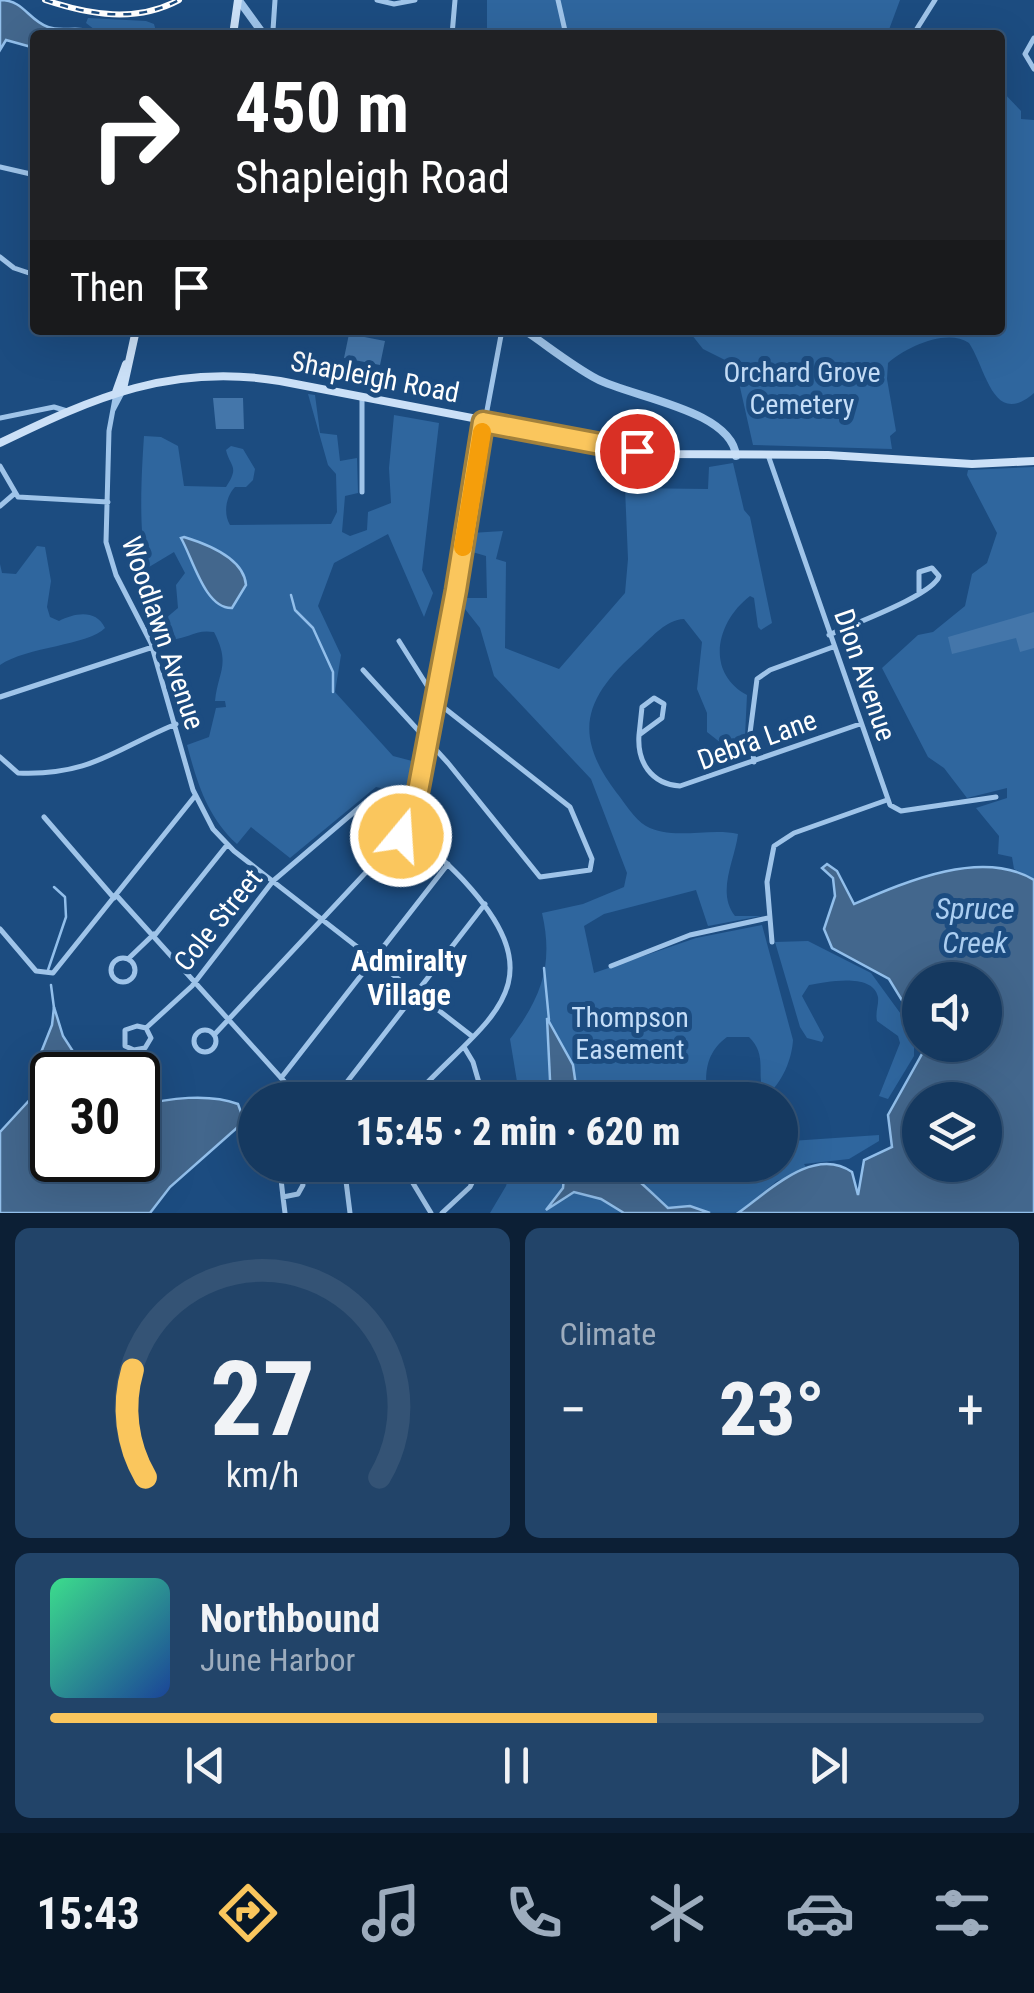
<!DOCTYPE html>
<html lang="en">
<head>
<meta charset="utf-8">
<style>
	:root { --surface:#153960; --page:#224469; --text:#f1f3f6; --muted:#9dacbd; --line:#345375; --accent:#fac65d }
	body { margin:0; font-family:"Roboto Condensed",sans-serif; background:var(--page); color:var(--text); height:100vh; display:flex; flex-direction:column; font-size:38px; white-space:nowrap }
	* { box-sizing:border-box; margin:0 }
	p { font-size:32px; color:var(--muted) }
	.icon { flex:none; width:55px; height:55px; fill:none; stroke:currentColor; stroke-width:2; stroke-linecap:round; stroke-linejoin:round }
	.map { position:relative; height:1213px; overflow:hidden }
	.details { display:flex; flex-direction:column; gap:15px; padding:15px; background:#0c1f35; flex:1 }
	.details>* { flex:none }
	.hud { position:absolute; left:30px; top:30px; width:975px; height:305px; border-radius:10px; box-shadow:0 10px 40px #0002,0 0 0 2px var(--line); background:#202124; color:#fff; overflow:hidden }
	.fabs { position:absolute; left:902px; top:962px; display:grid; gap:20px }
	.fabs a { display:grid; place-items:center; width:100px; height:100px; border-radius:50%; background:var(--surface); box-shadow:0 10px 40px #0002,0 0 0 2px var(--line); font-size:50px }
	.speed { position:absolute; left:30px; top:1052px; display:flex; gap:20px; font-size:50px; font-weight:700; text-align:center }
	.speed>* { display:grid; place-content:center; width:130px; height:130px; border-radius:50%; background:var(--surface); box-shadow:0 10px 40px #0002,0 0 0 2px var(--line); line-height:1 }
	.speed .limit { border:5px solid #111; border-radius:15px; background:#fff; color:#111 }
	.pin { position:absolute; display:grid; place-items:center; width:85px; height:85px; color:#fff; margin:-42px; border:5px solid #fff; border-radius:50%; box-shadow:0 2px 10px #0007 }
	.me { position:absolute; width:110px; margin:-55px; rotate:18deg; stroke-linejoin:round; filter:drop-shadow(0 0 8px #0008) }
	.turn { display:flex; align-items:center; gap:35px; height:210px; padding:0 40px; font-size:45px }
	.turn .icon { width:130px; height:130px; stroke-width:2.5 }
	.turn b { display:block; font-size:70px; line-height:85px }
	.then { display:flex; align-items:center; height:95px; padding:0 40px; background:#0003; gap:20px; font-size:38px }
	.big { font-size:75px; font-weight:800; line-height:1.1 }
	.details .widget { flex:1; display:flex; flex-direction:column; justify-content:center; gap:15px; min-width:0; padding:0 35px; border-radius:15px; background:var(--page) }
	.details .dial { align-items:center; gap:0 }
	.dial svg { height:260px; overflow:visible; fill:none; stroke:var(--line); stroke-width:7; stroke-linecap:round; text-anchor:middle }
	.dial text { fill:var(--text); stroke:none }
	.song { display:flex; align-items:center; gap:30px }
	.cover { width:120px; height:120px; border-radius:15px; background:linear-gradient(135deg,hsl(150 70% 55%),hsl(220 70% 35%)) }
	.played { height:10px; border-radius:5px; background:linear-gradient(90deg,var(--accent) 65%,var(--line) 65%) }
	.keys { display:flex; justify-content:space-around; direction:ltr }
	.heat { display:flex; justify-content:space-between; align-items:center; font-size:55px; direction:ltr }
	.details .tiles { flex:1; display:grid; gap:15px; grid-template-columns:1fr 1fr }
	.widget:last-child { grid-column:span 2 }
	.trip { position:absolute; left:238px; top:1082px; width:560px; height:100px; border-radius:50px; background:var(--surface); box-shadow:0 10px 40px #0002,0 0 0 2px var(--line); font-weight:800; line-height:100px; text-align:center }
	.menu { display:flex; height:160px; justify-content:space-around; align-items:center; background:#081726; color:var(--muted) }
	.menu .icon { width:70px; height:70px }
	.menu .current { color:var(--accent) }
	.menu b { font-size:45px; color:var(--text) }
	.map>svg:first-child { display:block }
	.green { fill:#2f669e }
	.water { fill:#43678d; stroke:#92bfeb; stroke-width:2.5; fill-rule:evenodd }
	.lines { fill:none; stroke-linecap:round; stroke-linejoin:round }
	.stream { stroke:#92bfeb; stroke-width:2.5 }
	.building { fill:#4476aa }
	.minor { stroke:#9fc4e9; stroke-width:5 }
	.tertiary { stroke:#9fc4e9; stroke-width:8 }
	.secondary { stroke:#cbe0f7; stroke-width:8 }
	.rail-casing { stroke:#fff; stroke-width:6 }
	.rail { stroke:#1c4c80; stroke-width:2.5; stroke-dasharray:8; stroke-linecap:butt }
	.route-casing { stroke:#a2813c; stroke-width:25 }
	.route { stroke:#fac65d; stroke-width:18 }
	.slow { stroke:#f59e0b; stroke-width:18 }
	.labels { text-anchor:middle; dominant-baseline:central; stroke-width:10; stroke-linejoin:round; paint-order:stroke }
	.park-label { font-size:28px; fill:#c4ddf7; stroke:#1c4c80 }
	.street-label { font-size:28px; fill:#fff; stroke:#1c4c80 }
	.water-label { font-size:30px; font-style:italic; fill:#abcef1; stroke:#1c4c80 }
	.neighbourhood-label { font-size:30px; font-weight:bold; fill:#fff; stroke:#1c4c80 }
</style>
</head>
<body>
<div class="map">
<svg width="1034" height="1213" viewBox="0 0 1034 1213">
	<rect width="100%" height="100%" fill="#1c4c80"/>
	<!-- green -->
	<path class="green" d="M487,0H900L887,35H487Z
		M88,18L146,21L154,24L157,35H95L99,33L86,23Z
		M1000,89L1021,111V119L1034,120V393C993,429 986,368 969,343C947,328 906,347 888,363L887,379L896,431L890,436L892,449L753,445L735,365L703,349L688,330H1000Z
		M308,394L315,395L320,433L337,435L340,461L357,458L358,493L345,496L342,532L350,536L367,530L368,512L391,503L389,468L394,415L439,423L422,570L433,593L424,617L388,534L334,563L318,606L341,655L335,692L393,756L416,762L406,805L390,790L376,787L290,858L251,827L237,844C207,817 197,782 187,745L209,737L216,708L226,707L225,701H215C218,671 231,665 214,632C190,628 186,645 156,637L153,629L178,608L176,585L185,573L174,552L149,567C137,544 142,465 144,436L161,437L178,446L184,486L226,487C240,466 230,467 226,450L231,446L243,449L255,469L253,480L246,487H235C226,496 223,514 230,525L331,524L337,512L336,474L328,465Z
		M733,463L744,510L750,517L772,623L761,630L758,627L754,598L750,596C716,622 705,672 747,695L744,756L727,764L721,743L707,732V713L697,689L702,642L684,619C666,620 653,636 640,648C587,695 570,731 616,792C625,803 634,819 646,826C672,841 710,827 738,834C735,860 716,892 735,916H761L708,926L696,890L604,914L584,926L594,973L696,938L762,925L793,1040C792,1059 782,1083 767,1095C753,1080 770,1057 749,1037H727C705,1053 704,1075 708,1100H520L510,1039C541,998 554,965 542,913L583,904L624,887L627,873L591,779L494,676L480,628L461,604L463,598H487L486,556L469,551L471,533L503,531L496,559L506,562L505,648L559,669L625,593L628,559L625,488L708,489L709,467Z
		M1034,467V879L1014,869L1012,857L998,854L999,836L976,808L1007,798V788L967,798L944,768L928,757L882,668L918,635L933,632L965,606L972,574L987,563L997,533L967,475L968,470Z
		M37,546L45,547L51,581L47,607L50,617L59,621C75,613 96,609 105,628C89,645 26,647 0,665V564L2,573L16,574Z
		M808,941L871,973L914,1032V1056L888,1099L879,1096L900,1043L898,1036L877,1021C875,1012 879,1005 878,997C873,972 826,982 809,985L802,996L824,1037L822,1042L807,1038L800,1027L775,942Z
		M780,1127L791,1141L879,1135V1141L849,1159L804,1164L808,1170L777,1181L738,1213H710L698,1208L680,1213H490L506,1186L512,1165H702L701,1171L735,1179L750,1165H780Z"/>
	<!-- water -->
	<path class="water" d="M0,0C24,0 28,20 48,27C64,33 82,23 95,35H35V48L6,40L0,50Z
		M184,537C207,544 244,558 246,585L232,608C205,609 193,559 181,538Z
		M827,864L837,871L854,904C905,882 982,848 1034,880V1213H738C767,1193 813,1145 852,1172L858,1195L864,1160L892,1147L888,1115L927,1045H985V980H920V1030L889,979L832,948L824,929L835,896L833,878L822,868ZM985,1100V1165H920V1100Z
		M54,1007L63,1036L85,1070L84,1075H52V1160H138V1106C168,1098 209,1093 238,1104L242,1115L239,1126L170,1187L150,1213H0V1132L35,1094L38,1060L52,1025Z
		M547,1018L573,1065L578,1100H551Z
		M565,1165C628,1165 623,1166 668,1208L690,1206L710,1213H624L601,1199L574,1192L546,1210L563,1188Z"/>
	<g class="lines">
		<!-- stream -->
		<path class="stream" d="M291,595L295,610L313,628L333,672V692
			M544,968L549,1020
			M48,970L66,917L65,897L54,887
			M51,985L54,1008"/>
	</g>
	<!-- building -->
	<path class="building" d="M349,334L385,341L380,365L344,358Z
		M213,398H243L244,429H216Z
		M1034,612V648L1020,652L1016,638L952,654L948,637Z"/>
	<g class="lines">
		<!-- minor -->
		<path class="minor" d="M377,0L394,4L415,0
			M558,0L566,35
			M273,30L275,0
			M262,32L287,35
			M452,35L455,0
			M913,35L935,0
			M1034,38L1025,54L1034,69
			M0,167L35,175
			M0,257L14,268L35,275
			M116,393L109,431L106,542L116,575L151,643L193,790L213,829L234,851L473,1037
			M113,410L123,391
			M0,418L54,407L67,411
			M768,455L890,805L901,811L996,797
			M0,466L18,497L108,502
			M362,492V397
			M0,506L14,494
			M829,635C850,625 934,595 939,576L932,568L919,572V594
			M363,670L448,763L540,877L590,870L592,859L570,807L438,703L399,641
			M0,697L153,647
			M654,698L664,704L662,718L639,735L642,707Z
			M639,735C637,762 651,784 680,786L860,724
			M0,757L18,773C91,776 115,749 176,724
			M754,762L750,733L757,679L770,670L833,647
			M44,817L114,898
			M117,896L301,1100
			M0,929L36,971L53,973L195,796
			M155,935L227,845
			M772,942L767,882L774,846L794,833L887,800
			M111 970a12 12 0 1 1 24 0a12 12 0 1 1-24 0Z
			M128,959L154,934
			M611,966L690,935L768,918
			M146,1028L151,1038L145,1048L134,1050L125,1046V1030L137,1026L146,1028L192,986L273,881L374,795L387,794L412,823L214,1035
			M194 1041a11 11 0 1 1 22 0a11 11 0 1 1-22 0Z
			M464,1047L473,1062L484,1100
			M281,1078L448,864
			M333,1100L485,904
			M411,1100C481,1021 563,989 465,882C448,863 419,841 411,817L502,330
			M344,1165L350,1213
			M402,1165L431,1213
			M290,1170L300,1173L303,1185L298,1194L283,1197L281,1179Z
			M283,1197L285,1213
			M442,1213L470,1187L481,1165"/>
		<!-- tertiary -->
		<path class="tertiary" d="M240,2L264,35
			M524,330C548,346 571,365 597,379C631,397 732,410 736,456"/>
		<!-- secondary -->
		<path class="secondary" d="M233,35L238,0
			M123,389L136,330
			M116,392L126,364
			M0,443C95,397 172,363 280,381L659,454L828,455L972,464L1034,461"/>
		<!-- rail casing -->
		<g class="rail-casing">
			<path id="rail" d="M45,0C90,15 136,23 179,0"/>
		</g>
		<!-- rail -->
		<use href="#rail" class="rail"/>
	</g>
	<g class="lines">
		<!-- route casing -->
		<g class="route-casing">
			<path id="route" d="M401,836L412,823L456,590L483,422L637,451"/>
		</g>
		<!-- route -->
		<use href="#route" class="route"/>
		<!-- slow -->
		<path class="slow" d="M463,547L482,432"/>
	</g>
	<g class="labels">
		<!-- park labels -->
		<g class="park-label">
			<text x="802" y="372">Orchard Grove<tspan x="802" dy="32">Cemetery</tspan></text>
			<text x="630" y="1017">Thompson<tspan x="630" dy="32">Easement</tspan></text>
		</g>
		<!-- street labels -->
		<g class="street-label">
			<text transform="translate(375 377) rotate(11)">Shapleigh Road</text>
			<text transform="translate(163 633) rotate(71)">Woodlawn Avenue</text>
			<text transform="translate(865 675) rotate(71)">Dion Avenue</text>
			<text transform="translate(757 740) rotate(-20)">Debra Lane</text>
			<text transform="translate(218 920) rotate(-51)">Cole Street</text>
		</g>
		<!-- water labels -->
		<g class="water-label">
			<text x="975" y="908">Spruce<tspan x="975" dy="34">Creek</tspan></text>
		</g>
		<!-- neighbourhood labels -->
		<g class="neighbourhood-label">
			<text x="409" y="960">Admiralty<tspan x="409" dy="34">Village</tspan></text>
		</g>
	</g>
</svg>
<div class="fabs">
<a><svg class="icon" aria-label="sound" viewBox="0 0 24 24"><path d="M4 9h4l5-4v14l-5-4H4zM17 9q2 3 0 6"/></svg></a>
<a><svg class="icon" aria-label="layers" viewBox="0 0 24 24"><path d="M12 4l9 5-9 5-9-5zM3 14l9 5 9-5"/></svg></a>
</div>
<div class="speed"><div class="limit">30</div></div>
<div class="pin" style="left:637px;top:451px;background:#d93025"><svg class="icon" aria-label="arrive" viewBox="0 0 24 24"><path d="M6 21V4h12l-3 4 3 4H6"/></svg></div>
<svg class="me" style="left:401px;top:836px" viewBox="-20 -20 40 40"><circle r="17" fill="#fac65d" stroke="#fff" stroke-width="3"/><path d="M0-11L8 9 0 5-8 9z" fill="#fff"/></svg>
<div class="trip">15:45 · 2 min · 620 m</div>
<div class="hud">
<div class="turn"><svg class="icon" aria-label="right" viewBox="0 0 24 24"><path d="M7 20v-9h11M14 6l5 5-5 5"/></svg><div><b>450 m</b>Shapleigh Road</div></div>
<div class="then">Then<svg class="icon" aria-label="arrive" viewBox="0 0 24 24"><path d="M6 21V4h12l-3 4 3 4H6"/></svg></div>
</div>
</div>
<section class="details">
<div class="tiles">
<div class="widget dial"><svg viewBox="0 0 100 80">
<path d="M14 69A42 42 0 1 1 86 69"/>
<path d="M14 69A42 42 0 0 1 10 36" stroke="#fac65d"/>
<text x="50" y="56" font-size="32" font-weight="700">27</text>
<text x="50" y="72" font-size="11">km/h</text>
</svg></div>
<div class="widget"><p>Climate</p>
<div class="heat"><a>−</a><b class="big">23°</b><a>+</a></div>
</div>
<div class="widget">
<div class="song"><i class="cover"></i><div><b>Northbound</b><p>June Harbor</p></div></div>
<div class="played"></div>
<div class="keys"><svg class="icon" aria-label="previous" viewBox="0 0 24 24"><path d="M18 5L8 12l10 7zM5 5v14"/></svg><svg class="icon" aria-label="pause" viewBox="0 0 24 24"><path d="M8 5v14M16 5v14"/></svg><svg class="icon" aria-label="next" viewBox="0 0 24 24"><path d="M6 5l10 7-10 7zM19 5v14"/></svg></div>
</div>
</div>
</section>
<nav class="menu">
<b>15:43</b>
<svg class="icon current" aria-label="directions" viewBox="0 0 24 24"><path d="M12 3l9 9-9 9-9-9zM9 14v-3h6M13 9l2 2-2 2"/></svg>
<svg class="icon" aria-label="music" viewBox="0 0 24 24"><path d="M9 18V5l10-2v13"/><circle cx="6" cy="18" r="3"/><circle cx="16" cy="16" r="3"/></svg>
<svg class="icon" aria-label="phone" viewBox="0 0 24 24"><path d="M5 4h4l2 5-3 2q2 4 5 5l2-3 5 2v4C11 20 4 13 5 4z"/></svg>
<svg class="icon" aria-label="climate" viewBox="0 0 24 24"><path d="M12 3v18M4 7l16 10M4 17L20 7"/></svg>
<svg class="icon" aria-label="car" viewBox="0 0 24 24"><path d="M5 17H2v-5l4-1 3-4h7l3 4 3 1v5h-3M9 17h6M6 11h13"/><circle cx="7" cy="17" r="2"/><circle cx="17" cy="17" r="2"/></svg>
<svg class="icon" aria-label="filters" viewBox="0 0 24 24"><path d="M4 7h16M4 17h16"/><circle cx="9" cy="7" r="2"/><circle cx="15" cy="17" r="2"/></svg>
</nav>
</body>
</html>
